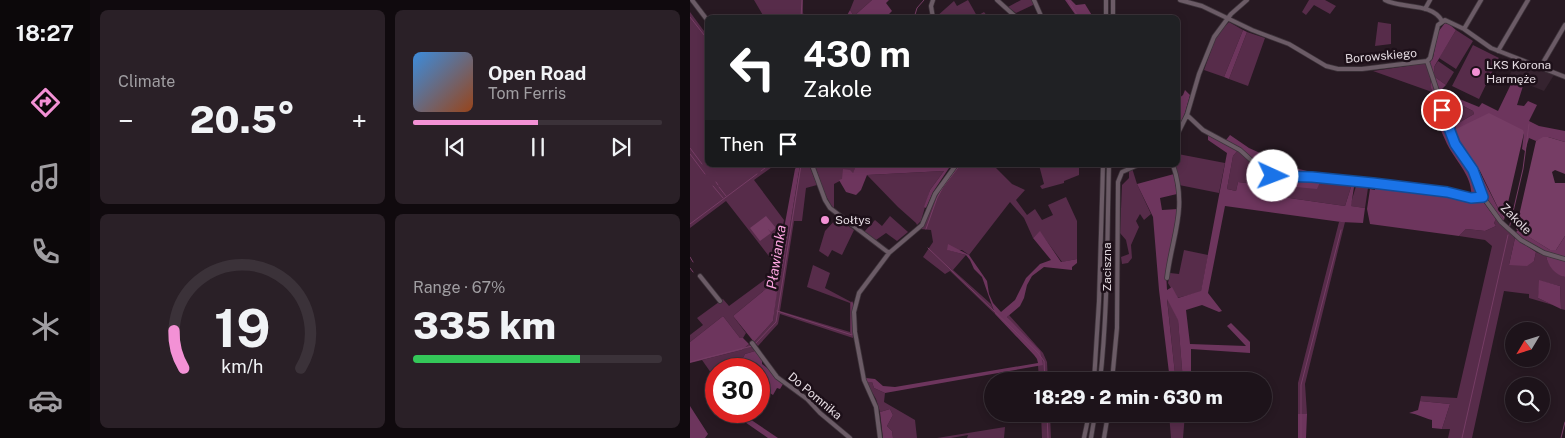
<!DOCTYPE html>
<html lang="en">
<head>
<meta charset="utf-8">
<style>
	:root { --surface:#1d131a; --page:#2a2027; --text:#f1f3f6; --muted:#a09ea2; --line:#3b3239; --accent:#f391d5 }
	body { margin:0; font-family:"Public Sans",sans-serif; background:var(--page); color:var(--text); height:100vh; display:flex; flex-direction:column; font-size:19px; white-space:nowrap }
	* { box-sizing:border-box; margin:0 }
	p { font-size:16px; color:var(--muted) }
	.icon { flex:none; width:28px; height:28px; fill:none; stroke:currentColor; stroke-width:2; stroke-linecap:round; stroke-linejoin:round }
	.map { position:relative; flex:1; overflow:hidden }
	.side { display:flex; flex-direction:column; gap:10px; padding:10px; background:#100a0e; width:600px }
	.side>* { flex:none }
	.guide { position:absolute; left:15px; top:15px; width:475px; height:152px; border-radius:8px; box-shadow:0 2px 8px #0003,0 0 0 1px var(--line); background:#202124; color:#fff; overflow:hidden }
	.needle { width:32px; rotate:232deg }
	.buttons { position:absolute; left:815px; top:322px; display:grid; gap:10px }
	.buttons a { display:grid; place-items:center; width:45px; height:45px; border-radius:50%; background:var(--surface); box-shadow:0 2px 8px #0003,0 0 0 1px var(--line); font-size:25px }
	.speed { position:absolute; left:15px; top:358px; display:flex; gap:10px; font-size:25px; font-weight:700; text-align:center }
	.speed>* { display:grid; place-content:center; width:65px; height:65px; border-radius:50%; background:var(--surface); box-shadow:0 2px 8px #0003,0 0 0 1px var(--line); line-height:1 }
	.speed .limit { border:8px solid #d22; background:#fff; color:#111 }
	.pin { position:absolute; display:grid; place-items:center; width:42px; height:42px; color:#fff; margin:-21px; border:2px solid #fff; border-radius:50%; box-shadow:0 1px 5px #0007 }
	.me { position:absolute; width:55px; margin:-28px; rotate:92deg; stroke-linejoin:round; filter:drop-shadow(0 0 4px #0008) }
	.turn { display:flex; align-items:center; gap:18px; height:105px; padding:0 15px; font-size:22px }
	.turn .icon { width:65px; height:65px; stroke-width:2.5 }
	.turn b { display:block; font-size:35px; line-height:42px }
	.then { display:flex; align-items:center; height:48px; padding:0 15px; background:#0003; gap:10px; font-size:19px }
	.big { font-size:38px; font-weight:800; line-height:1.1 }
	.side .tile { flex:1; display:flex; flex-direction:column; justify-content:center; gap:8px; min-width:0; padding:0 18px; border-radius:8px; background:var(--page) }
	.side .dial { align-items:center; gap:0 }
	.dial svg { height:130px; overflow:visible; fill:none; stroke:var(--line); stroke-width:7; stroke-linecap:round; text-anchor:middle }
	.dial text { fill:var(--text); stroke:none }
	.song { display:flex; align-items:center; gap:15px }
	.cover { width:60px; height:60px; border-radius:8px; background:linear-gradient(135deg,hsl(210 70% 55%),hsl(20 70% 35%)) }
	.played { height:5px; border-radius:2px; background:linear-gradient(90deg,var(--accent) 50%,var(--line) 50%) }
	.keys { display:flex; justify-content:space-around; direction:ltr }
	.heat { display:flex; justify-content:space-between; align-items:center; font-size:28px; direction:ltr }
	.charge { height:8px; border-radius:4px; background:linear-gradient(90deg,#34c759 67%,var(--line) 0) }
	.side .tiles { flex:1; display:grid; gap:10px; grid-template-columns:repeat(2,1fr) }
	.trip { position:absolute; left:294px; top:372px; width:288px; height:50px; border-radius:25px; background:var(--surface); box-shadow:0 2px 8px #0003,0 0 0 1px var(--line); font-weight:800; line-height:50px; text-align:center }
	main { display:flex; flex:1; min-height:0 }
	.tab-bar { display:flex; flex-direction:column; width:90px; justify-content:space-around; align-items:center; background:#0c080a; color:var(--muted) }
	.tab-bar .icon { width:35px; height:35px }
	.tab-bar .selected { color:var(--accent) }
	.tab-bar b { font-size:22px; color:var(--text) }
	.map>svg:first-child { display:block }
	.built { fill:#35232f }
	.green { fill:#572c4a }
	.forest { fill:#6d355d }
	.water { fill:#763d65 }
	.lines { fill:none; stroke-linecap:round; stroke-linejoin:round }
	.stream { stroke:#763d65; stroke-width:1 }
	.minor-casing { stroke:#3e343b; stroke-width:5.5 }
	.minor { stroke:#6b5b66; stroke-width:4 }
	.route-casing { stroke:#114b97; stroke-width:12 }
	.route { stroke:#1a73e8; stroke-width:9 }
	.poi-dot { fill:#f391d5; stroke:#1d1019; stroke-width:2 }
	.labels { text-anchor:middle; dominant-baseline:central; stroke-width:5; stroke-linejoin:round; paint-order:stroke }
	.street-label { font-size:12px; fill:#e5dce2; stroke:#1d1019 }
	.poi-label { font-size:12px; fill:#e5dce2; stroke:#1d1019; text-anchor:start }
	.water-label { font-size:14px; font-style:italic; fill:#fba4df; stroke:#1d1019 }
</style>
</head>
<body>
<main>
<nav class="tab-bar">
<b>18:27</b>
<svg class="icon selected" aria-label="directions" viewBox="0 0 24 24"><path d="M12 3l9 9-9 9-9-9zM9 14v-3h6M13 9l2 2-2 2"/></svg>
<svg class="icon" aria-label="music" viewBox="0 0 24 24"><path d="M9 18V5l10-2v13"/><circle cx="6" cy="18" r="3"/><circle cx="16" cy="16" r="3"/></svg>
<svg class="icon" aria-label="phone" viewBox="0 0 24 24"><path d="M5 4h4l2 5-3 2q2 4 5 5l2-3 5 2v4C11 20 4 13 5 4z"/></svg>
<svg class="icon" aria-label="climate" viewBox="0 0 24 24"><path d="M12 3v18M4 7l16 10M4 17L20 7"/></svg>
<svg class="icon" aria-label="car" viewBox="0 0 24 24"><path d="M5 17H2v-5l4-1 3-4h7l3 4 3 1v5h-3M9 17h6M6 11h13"/><circle cx="7" cy="17" r="2"/><circle cx="17" cy="17" r="2"/></svg>
</nav>
<section class="side">
<div class="tiles">
<div class="tile"><p>Climate</p>
<div class="heat"><a>−</a><b class="big">20.5°</b><a>+</a></div>
</div>
<div class="tile">
<div class="song"><i class="cover"></i><div><b>Open Road</b><p>Tom Ferris</p></div></div>
<div class="played"></div>
<div class="keys"><svg class="icon" aria-label="previous" viewBox="0 0 24 24"><path d="M18 5L8 12l10 7zM5 5v14"/></svg><svg class="icon" aria-label="pause" viewBox="0 0 24 24"><path d="M8 5v14M16 5v14"/></svg><svg class="icon" aria-label="next" viewBox="0 0 24 24"><path d="M6 5l10 7-10 7zM19 5v14"/></svg></div>
</div>
<div class="tile dial"><svg viewBox="0 0 100 80">
<path d="M14 69A42 42 0 1 1 86 69"/>
<path d="M14 69A42 42 0 0 1 8 46" stroke="#f391d5"/>
<text x="50" y="56" font-size="32" font-weight="700">19</text>
<text x="50" y="72" font-size="11">km/h</text>
</svg></div>
<div class="tile"><p>Range · 67%</p><b class="big">335 km</b><div class="charge"></div></div>
</div>
</section>
<div class="map">
<svg width="875" height="438" viewBox="0 0 875 438">
	<rect width="100%" height="100%" fill="#271922"/>
	<!-- built -->
	<path class="built" d="M826,60L864,75L854,91L819,77Z"/>
	<!-- green -->
	<path class="green" d="M64,0H113V13L115,17H74Z
		M164,0H182L164,16L160,10Z
		M278,0L287,16L294,12L298,17H246L264,1L267,6Z
		M331,0H343L345,4L326,13L318,7Z
		M619,0H635L646,6L640,14L624,5L616,15L612,12Z
		M0,12L17,35L18,165H85L64,180L94,220L85,264L36,201L0,228Z
		M539,22L553,30L534,77L514,70L527,34Z
		M688,22L701,24V44L685,46Z
		M766,30L783,41L766,69L749,58Z
		M557,32L575,38L558,86L539,79Z
		M783,45L809,58L789,99L762,86Z
		M748,61L764,72L756,85L745,77L744,67Z
		M737,63L739,69L742,92L683,71Z
		M748,93L783,111L784,114L765,125L766,129L762,131Z
		M548,150L574,175L584,179V185L631,180L665,182L664,187H661L655,206L564,193L565,184L548,182L546,191L537,189L543,156Z
		M488,154L535,163L529,193L489,185L484,165H488Z
		M110,165H119L127,185L116,188L112,221H104L90,311L160,332V303L117,287L123,265L140,273L135,288L163,303V338L90,314L88,324L68,346L64,342L83,321L88,279L43,316L56,333L53,338H50L33,316L0,342V335L13,325L7,318L33,299L39,306L88,270L90,267H93Z
		M125,165H166L163,174L144,184V209C134,196 130,180 125,165Z
		M268,165H303L322,184L335,190L326,200L337,215L345,209L352,220L363,215L358,205L376,197L387,221V259L372,262L350,232L343,238L334,218L320,202L279,255L272,250H258L276,255L263,270L301,304L305,314L260,271L255,274L233,257L243,242L241,230L231,229L247,195Z
		M349,165H389V175L374,181V183L352,189L350,186L354,184Z
		M442,168L447,184L461,214L454,220L450,214L446,221L449,227L441,245L442,258L438,263L432,264L431,257L439,254L436,240L430,233L432,185L439,178V169Z
		M254,171L240,190L231,221L227,225L226,223L208,207L177,175Z
		M667,183L677,184L678,188L675,208L660,206Z
		M200,216L218,232L207,241L196,233L186,240L174,232L185,220L192,226Z
		M147,218L164,230L152,255L142,250L138,257L129,251L135,231Z
		M806,219L825,238L819,265L844,261L846,252L856,256C857,264 867,275 875,277V310L871,309L870,286L850,281L848,298L863,305L839,298V294L814,291L782,438H758L760,429H752L760,404L730,401L731,396L767,398L802,246L795,240L769,236L776,229L795,231L806,226L804,223Z
		M649,222H655L615,384L617,414H608V383Z
		M494,250L518,255L511,292L487,298L478,283L480,273L489,274Z
		M477,298L488,319L493,381H482L485,374Z
		M319,315L353,353L357,362L358,381H349L348,365H353L317,317Z
		M59,344L65,351L55,354L47,369H26V380L12,360L52,350Z
		M176,382H182L184,388L195,393L194,402L225,420L227,438H203L202,431L197,426L203,415L200,409L190,412L186,399Z
		M351,414H360L361,438H352Z
		M479,414H495L493,438H481Z
		M315,427L314,438H277L278,435L261,438H247Z"/>
	<!-- forest -->
	<path class="forest" d="M182,0H199L196,3L202,11L199,14L201,17H156L160,10L164,16Z
		M375,0H381L386,5L395,4L403,17H387Z
		M755,23L759,24L766,30L744,67L745,77L756,85L750,91L789,107L792,103L808,111L822,82L833,86L827,105L834,106L838,101L847,105L839,121L849,126L875,131V142L858,137L846,141L839,138L835,151L832,149L834,133L782,157L814,220L812,221L795,196L785,171L767,143L762,131L766,129L765,125L784,114L783,111L748,93L744,97L741,88L740,62L743,58L748,32Z
		M553,30L557,32L539,79L534,77Z
		M495,90L500,95L495,113L488,129V99L493,95Z
		M746,99L762,141L783,175L790,196L781,197C784,178 765,160 757,144C751,131 745,117 740,104Z
		M518,135L548,150L543,156L537,189L546,191L548,182L565,184V193L655,206L661,187H664L661,206L675,208L673,223L651,222L535,206L518,293L532,311L529,312L512,305L496,310L500,344L556,346L537,326L541,323L560,342V353L501,349V381H493L488,320L477,299L485,374L482,381H480L469,290L463,217L447,184L484,174L487,194L470,198L472,210L488,209V214L476,271L477,290L482,287L488,298L511,291L537,153L518,140Z
		M540,135L559,148L579,157L575,167L593,172L609,169L637,176L583,174L573,169L536,140Z
		M108,165H110L93,268L90,267L88,261L105,169Z
		M166,165H261L243,192L236,208L234,207L240,190L254,171L177,175L171,190L166,195L156,192L149,180L152,179L153,169L160,170L163,173Z
		M584,179L631,180L627,189L584,185Z
		M685,186L761,195L781,201L792,200L806,219L804,223L806,226L795,231L776,229L769,236L680,224L677,209L680,189L685,190Z
		M828,230L860,250H866L875,236V257C854,253 843,246 825,233Z
		M350,231L371,262L387,259V263L382,267V270L354,267L342,276L337,285L334,298L330,306L317,317L350,351L353,365L195,393L184,388L182,382H176V378L185,379L193,386L205,387L348,363L347,359L344,355L305,314L292,277L284,269L280,260L276,255L257,250L258,244L279,255L297,281L299,294L303,303L311,312L325,300L336,278L350,264L361,260L343,238Z
		M825,238L846,252L844,261L837,266L819,265Z
		M856,256L875,261V277C865,275 858,266 856,256Z
		M89,278L83,321L64,342L43,316Z
		M849,280L870,286L871,309L848,298Z
		M33,316L50,338H53L59,344L52,350L0,363V342Z
		M65,351L72,358V364L81,371L93,384L90,389L87,388L83,395L69,386V369H47L55,354Z
		M730,401L760,404L752,429L742,428V420C734,418 728,414 719,413L728,410Z
		M0,406L18,434L15,438H0Z
		M200,409L203,415L197,426L202,431L203,438H193L190,412Z
		M39,411H48L88,438H78Z
		M608,414H617L616,438H608Z"/>
	<!-- water -->
	<path class="water" d="M799,113L833,130L834,133L814,220L790,171L770,140L766,129Z
		M853,137H858L875,142V174L865,170L862,172L865,183H875V236L866,250H860L826,229L846,141Z
		M76,216L86,228L81,232L78,229L81,233L70,241L60,228Z"/>
	<g class="lines">
		<!-- stream -->
		<path class="stream" d="M378,0L389,18
			M0,17L18,40
			M111,18L112,0
			M224,18L227,8L234,0
			M0,148L12,164
			M0,154L15,174
			M71,171L79,165
			M26,182L28,185
			M23,186L33,198
			M29,187L36,196
			M0,224L67,174
			M236,229L247,198L253,187L270,165
			M819,229L833,169L839,124
			M238,248L348,353L354,361L355,381
			M0,257L3,262
			M0,268L3,272
			M87,311L162,335V302
			M65,344L86,322L111,165
			M0,362L62,346
			M357,414L358,438
			M611,438V385L651,230
			M772,438L818,235
			M871,438L875,422"/>
		<!-- minor casing -->
		<g class="minor-casing">
			<path id="minor" d="M2,0L18,21
				M243,0L241,6L243,18
				M307,0L327,18
				M344,0L352,18
				M416,0V18
				M490,0L512,6L562,30L599,44L636,66L648,69H672L737,61L740,58L748,25L755,20L774,29L801,48L875,77
				M695,0C711,9 742,2 752,21
				M735,9L740,0
				M423,18V0
				M774,29L791,0
				M808,51L838,0
				M737,61L765,144L783,170L793,197L811,222L831,240L854,253L875,259
				M851,66L875,25
				M497,115L513,130L550,150L572,170L583,176L622,177L683,183L757,192L781,198L793,197
				M488,133L497,115L509,74L524,37L541,14L557,0
				M122,165L135,200L140,208L199,253
				M10,276L30,301
				M477,278C482,236 498,209 483,165
				M62,343L87,377L117,399L130,413L160,438
				M404,381L409,301L413,165
				M410,381C418,310 417,237 419,165
				M422,381L427,328L428,182L432,172L448,165
				M190,438L186,407L174,380L165,332L164,312L169,293L199,253L232,225L245,194L266,165
				M394,438L399,414
				M401,438L405,414
				M414,438L418,414"/>
		</g>
		<!-- minor -->
		<use href="#minor" class="minor"/>
	</g>
	<g class="lines">
		<!-- route casing -->
		<g class="route-casing">
			<path id="route" d="M583,176L622,177L683,183L757,192L781,198L793,197L783,170L765,144L752,110"/>
		</g>
		<!-- route -->
		<use href="#route" class="route"/>
	</g>
	<!-- markers -->
	<g class="poi-dot">
		<circle cx="786" cy="72" r="5"/>
		<circle cx="135" cy="220" r="5"/>
	</g>
	<g class="labels">
		<!-- street labels -->
		<g class="street-label">
			<text transform="translate(691 56) rotate(-5)">Borowskiego</text>
			<text transform="translate(826 219) rotate(45)">Zakole</text>
			<text transform="translate(417 267) rotate(-90)">Zaciszna</text>
			<text transform="translate(125 396) rotate(40)">Do Pomnika</text>
		</g>
		<!-- poi labels -->
		<g class="poi-label">
			<text x="796" y="65">LKS Korona<tspan x="796" dy="14">Harmęże</tspan></text>
			<text x="145" y="220">Sołtys</text>
		</g>
		<!-- water labels -->
		<g class="water-label">
			<text transform="translate(86 257) rotate(-81)">Pławianka</text>
		</g>
	</g>
</svg>
<div class="buttons">
<a><svg class="needle" viewBox="-14 -14 28 28"><path d="M0-13l5 13h-10z" fill="#e53935"/><path d="M0 13l5-13h-10z" fill="#a09ea2"/></svg></a>
<a><svg class="icon" aria-label="search" viewBox="0 0 24 24"><circle cx="10" cy="10" r="6"/><path d="M15 15l6 6"/></svg></a>
</div>
<div class="speed"><div class="limit">30</div></div>
<div class="pin" style="left:752px;top:110px;background:#d93025"><svg class="icon" aria-label="arrive" viewBox="0 0 24 24"><path d="M6 21V4h12l-3 4 3 4H6"/></svg></div>
<svg class="me" style="left:583px;top:176px" viewBox="-20 -20 40 40"><circle r="19" fill="#fff"/><path d="M0-13L10 11 0 6-10 11z" fill="#1a73e8"/></svg>
<div class="trip">18:29 · 2 min · 630 m</div>
<div class="guide">
<div class="turn"><svg class="icon" aria-label="left" viewBox="0 0 24 24"><path d="M17 20v-9H6M10 6l-5 5 5 5"/></svg><div><b>430 m</b>Zakole</div></div>
<div class="then">Then<svg class="icon" aria-label="arrive" viewBox="0 0 24 24"><path d="M6 21V4h12l-3 4 3 4H6"/></svg></div>
</div>
</div>
</main>
</body>
</html>
